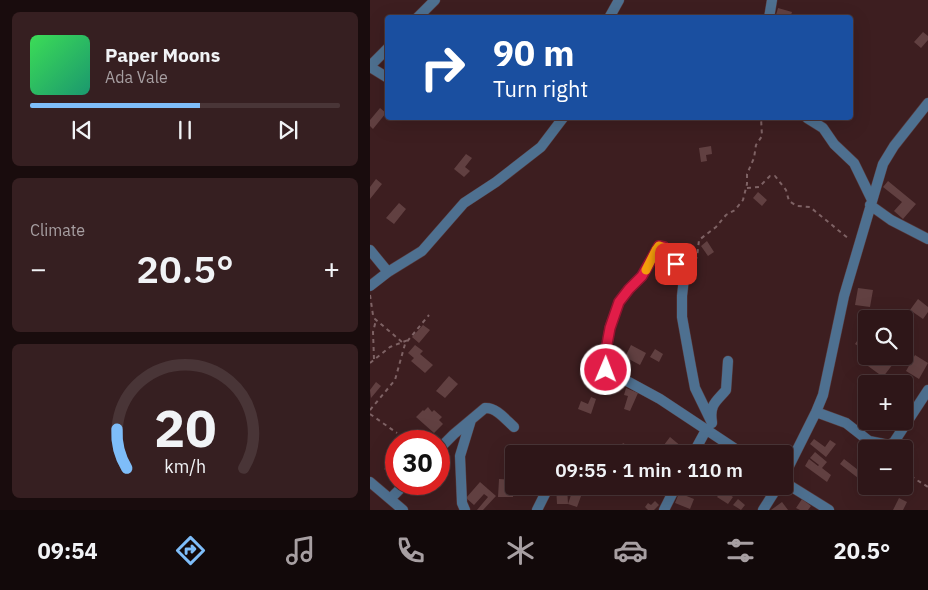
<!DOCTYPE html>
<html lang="en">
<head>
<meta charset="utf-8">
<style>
	:root { --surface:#2e1618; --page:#361f21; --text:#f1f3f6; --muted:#a79fa2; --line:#493537; --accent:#7ebdf9 }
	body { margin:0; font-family:"IBM Plex Sans",sans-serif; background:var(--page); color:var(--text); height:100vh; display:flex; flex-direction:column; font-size:19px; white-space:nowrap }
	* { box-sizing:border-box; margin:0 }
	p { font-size:16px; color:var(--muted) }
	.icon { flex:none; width:28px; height:28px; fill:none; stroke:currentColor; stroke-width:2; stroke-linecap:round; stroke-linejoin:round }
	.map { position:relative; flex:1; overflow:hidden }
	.details { display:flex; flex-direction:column; gap:12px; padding:12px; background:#190c0d; width:370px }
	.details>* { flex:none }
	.banner { position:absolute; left:15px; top:15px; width:468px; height:105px; border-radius:5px; box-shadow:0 5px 20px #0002,0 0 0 1px var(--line); background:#1a4fa0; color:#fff; overflow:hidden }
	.buttons { position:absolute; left:488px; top:310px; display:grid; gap:10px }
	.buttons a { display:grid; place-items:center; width:55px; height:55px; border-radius:5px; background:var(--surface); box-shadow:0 5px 20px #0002,0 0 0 1px var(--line); font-size:25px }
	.speed { position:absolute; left:15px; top:430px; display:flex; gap:10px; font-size:25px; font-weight:700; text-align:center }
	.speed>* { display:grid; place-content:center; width:65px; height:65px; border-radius:50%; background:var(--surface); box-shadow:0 5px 20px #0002,0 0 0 1px var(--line); line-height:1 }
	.speed .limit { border:8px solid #d22; background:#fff; color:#111 }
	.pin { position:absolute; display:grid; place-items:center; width:42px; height:42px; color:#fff; margin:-21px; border-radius:10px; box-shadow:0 2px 8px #0006 }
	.me { position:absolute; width:55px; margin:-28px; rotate:1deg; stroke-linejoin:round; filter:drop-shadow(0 0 4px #0008) }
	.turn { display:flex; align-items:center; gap:18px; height:105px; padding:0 25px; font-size:22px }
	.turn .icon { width:65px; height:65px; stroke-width:2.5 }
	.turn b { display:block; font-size:35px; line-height:42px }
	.big { font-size:38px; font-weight:600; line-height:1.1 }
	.details .card { flex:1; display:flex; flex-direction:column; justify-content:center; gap:8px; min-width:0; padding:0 18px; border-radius:8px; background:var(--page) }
	.details .dial { align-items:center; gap:0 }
	.dial svg { height:130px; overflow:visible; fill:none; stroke:var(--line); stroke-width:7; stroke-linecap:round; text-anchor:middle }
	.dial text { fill:var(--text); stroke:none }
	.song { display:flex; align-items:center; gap:15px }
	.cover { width:60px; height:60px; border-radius:8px; background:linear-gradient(135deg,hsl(130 70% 55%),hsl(160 70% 35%)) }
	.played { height:5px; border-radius:2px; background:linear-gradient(90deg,var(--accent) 55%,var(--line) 55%) }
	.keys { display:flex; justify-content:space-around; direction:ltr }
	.heat { display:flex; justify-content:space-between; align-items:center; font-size:28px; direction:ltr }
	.trip { position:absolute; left:135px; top:445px; width:288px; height:50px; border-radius:5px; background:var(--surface); box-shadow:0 5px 20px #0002,0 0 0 1px var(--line); font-weight:600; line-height:50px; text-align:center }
	.tab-bar { display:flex; height:80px; justify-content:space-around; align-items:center; background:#12090a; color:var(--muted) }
	.tab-bar .icon { width:35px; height:35px }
	.tab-bar .active { color:var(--accent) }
	.tab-bar b { font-size:22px; color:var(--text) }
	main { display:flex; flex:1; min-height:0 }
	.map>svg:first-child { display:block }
	.building { fill:#614041 }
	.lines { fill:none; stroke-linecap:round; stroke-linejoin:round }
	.street-casing { stroke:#583a3c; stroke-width:11 }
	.path { stroke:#7e6264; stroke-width:2; stroke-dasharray:4 4; stroke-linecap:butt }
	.street { stroke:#4e7090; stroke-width:10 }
	.route-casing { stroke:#92132f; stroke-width:12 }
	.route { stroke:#e11d48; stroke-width:9 }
	.slow { stroke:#f59e0b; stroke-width:9 }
</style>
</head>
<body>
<main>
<section class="details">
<div class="card">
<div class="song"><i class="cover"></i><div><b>Paper Moons</b><p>Ada Vale</p></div></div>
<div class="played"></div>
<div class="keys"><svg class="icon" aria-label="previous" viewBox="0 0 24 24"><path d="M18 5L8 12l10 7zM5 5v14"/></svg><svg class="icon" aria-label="pause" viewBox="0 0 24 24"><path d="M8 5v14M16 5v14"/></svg><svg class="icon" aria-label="next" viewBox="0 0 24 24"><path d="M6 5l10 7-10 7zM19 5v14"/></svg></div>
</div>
<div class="card"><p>Climate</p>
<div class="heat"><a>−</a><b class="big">20.5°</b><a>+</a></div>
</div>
<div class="card dial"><svg viewBox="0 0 100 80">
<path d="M14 69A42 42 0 1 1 86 69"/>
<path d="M14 69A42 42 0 0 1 8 45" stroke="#7ebdf9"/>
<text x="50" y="56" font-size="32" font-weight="700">20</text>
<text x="50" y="72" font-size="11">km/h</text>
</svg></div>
</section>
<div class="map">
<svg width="558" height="510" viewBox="0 0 558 510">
	<rect width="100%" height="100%" fill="#3d1e20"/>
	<!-- building -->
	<path class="building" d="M408,8L422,12L420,18H405Z
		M553,32L558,36V40L551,48L544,42Z
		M10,108L16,113L3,129L0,126V120Z
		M341,146L342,154L336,155L337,161L331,162L329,148Z
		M96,154L102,158L95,167L100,171L94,177L84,169Z
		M6,179L12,184L0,199V187Z
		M518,181L546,204L533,219L524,211L532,202L513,187Z
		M388,192L397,200L392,206L383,198Z
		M29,203L36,209L24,224L16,218Z
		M337,241L344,252L338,256L331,246Z
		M488,288L503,290L500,307L485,305Z
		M548,299L558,307V312L553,319L540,310Z
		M53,325L60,330L49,343L42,337Z
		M489,338L496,343V351L485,344Z
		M45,345L53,351L50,354L63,365L55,373L41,361L44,358L38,353Z
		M261,345L276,353L270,365L255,357Z
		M285,349L293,354L289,362L280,357Z
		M545,355L558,363L549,379L536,371Z
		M505,356L512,360L514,358L523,364L513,377L498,366Z
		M79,376L88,384L75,398L66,391Z
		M6,382L11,386L1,398L0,390Z
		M256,388L268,393L260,411L254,409L258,396L254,395Z
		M221,397L226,399L221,414L208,409L211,401L218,404Z
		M58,407L62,412L64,410L72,417L69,420L73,424L64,433L46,417L53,410L54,411Z
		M300,437L312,447L307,454L294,445Z
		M444,439L455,447L460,440L466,444L456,457L440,444Z
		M253,443L272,454H257L249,449Z
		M181,445L196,448L194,454L179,453Z
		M445,452L457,462L452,468L461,475L457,482L435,466L439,459L448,466L449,465L440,458Z
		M24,457L26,460V474L23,477L14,469Z
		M474,459L492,473L488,478L470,464Z
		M129,479L144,480L143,497H128Z
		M110,482L126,496L113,510H107L118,497L114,494L104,505L96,498Z
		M186,486H197L198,504H187Z
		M204,486L214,488L207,507L198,504Z
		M243,486H257L256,493L242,491Z
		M353,490L363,497L358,504L347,497Z
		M309,493L324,499L320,509L305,503Z
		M529,498L537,502L533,510H523Z
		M368,499L375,505L371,510L363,505Z
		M432,499L441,506L438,510H430L426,508Z
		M285,501L289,505L284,510H278L275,507L278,503L281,505Z
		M412,502L418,510H401Z"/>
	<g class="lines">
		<!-- street casing -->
		<g class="street-casing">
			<path id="street" d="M47,18L65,0
				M239,18L249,0
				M399,18L402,0
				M0,66L18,48
				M0,67L18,78
				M437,118L453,128L464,144L484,163L502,200
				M500,205L521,220L558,239
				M0,250L18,272
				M0,286L18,272L52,251L94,203L126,182L171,147L193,118
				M446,412L476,423L499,441L519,445L524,442L558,390
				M342,422C339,404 347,401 356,390L358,361
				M342,423L325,388L321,367L312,317V296L314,278L294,247L289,246L272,276L259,289L249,302L240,327L233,368L290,399L373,454
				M69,449L84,434L115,408C126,407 136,420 144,427
				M323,454L336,430
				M414,476L446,412L453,395L474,296L513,164L524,146L558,103
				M0,482L33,510
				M414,482L459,510
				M21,498L35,484
				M95,510L92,503L90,456L101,420
				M167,510L179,486
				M294,510L306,486
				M393,510L408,486"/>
		</g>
		<!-- path -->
		<path class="path" d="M377,188L389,187L400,176H405L416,190L419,201L427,206L440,207L479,239
			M317,263L325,260L327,257L329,240L346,227L356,215L365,210L373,200L377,184V174L384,158L386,145L392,136L391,118
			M0,295L3,315L5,319L32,342
			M4,359L3,332L6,320
			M0,363L20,347L38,340
			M0,410L25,380L35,344L59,315
			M0,414L27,433
			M534,472L558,487"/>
		<!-- street -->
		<use href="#street" class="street"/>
	</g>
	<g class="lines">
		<!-- route casing -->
		<g class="route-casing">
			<path id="route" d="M236,370L233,366L240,328L249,302L259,289L272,276L289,246L294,247L306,264"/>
		</g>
		<!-- route -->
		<use href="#route" class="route"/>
		<!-- slow -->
		<path class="slow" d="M276,270L286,250L289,246L294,248"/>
	</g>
</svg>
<div class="buttons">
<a><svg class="icon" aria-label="search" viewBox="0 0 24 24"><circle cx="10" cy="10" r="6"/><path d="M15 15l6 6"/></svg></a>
<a>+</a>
<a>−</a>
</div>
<div class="speed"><div class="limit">30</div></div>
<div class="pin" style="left:306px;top:264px;background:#d93025"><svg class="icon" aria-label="arrive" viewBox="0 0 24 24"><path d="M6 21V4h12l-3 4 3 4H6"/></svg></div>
<svg class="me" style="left:236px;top:370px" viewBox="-20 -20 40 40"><circle r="17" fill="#e11d48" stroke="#fff" stroke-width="3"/><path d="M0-11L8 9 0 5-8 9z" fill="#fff"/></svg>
<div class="trip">09:55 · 1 min · 110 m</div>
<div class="banner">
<div class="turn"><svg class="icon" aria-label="right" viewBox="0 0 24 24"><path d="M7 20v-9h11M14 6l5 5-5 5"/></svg><div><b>90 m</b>Turn right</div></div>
</div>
</div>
</main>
<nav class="tab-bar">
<b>09:54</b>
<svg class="icon active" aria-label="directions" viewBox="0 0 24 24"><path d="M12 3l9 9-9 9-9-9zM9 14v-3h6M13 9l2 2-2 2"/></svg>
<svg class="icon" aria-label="music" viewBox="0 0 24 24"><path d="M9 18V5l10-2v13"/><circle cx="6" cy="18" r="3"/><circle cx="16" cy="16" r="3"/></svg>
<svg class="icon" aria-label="phone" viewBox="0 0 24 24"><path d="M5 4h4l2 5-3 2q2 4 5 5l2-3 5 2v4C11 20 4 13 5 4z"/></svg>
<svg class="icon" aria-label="climate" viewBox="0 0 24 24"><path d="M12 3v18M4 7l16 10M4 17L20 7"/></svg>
<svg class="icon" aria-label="car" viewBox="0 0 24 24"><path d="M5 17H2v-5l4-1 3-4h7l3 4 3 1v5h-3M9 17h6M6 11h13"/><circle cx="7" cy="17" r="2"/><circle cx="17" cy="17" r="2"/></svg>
<svg class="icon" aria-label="filters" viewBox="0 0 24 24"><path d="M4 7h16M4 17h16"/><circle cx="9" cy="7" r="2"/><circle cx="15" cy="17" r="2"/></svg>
<b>20.5°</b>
</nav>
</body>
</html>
